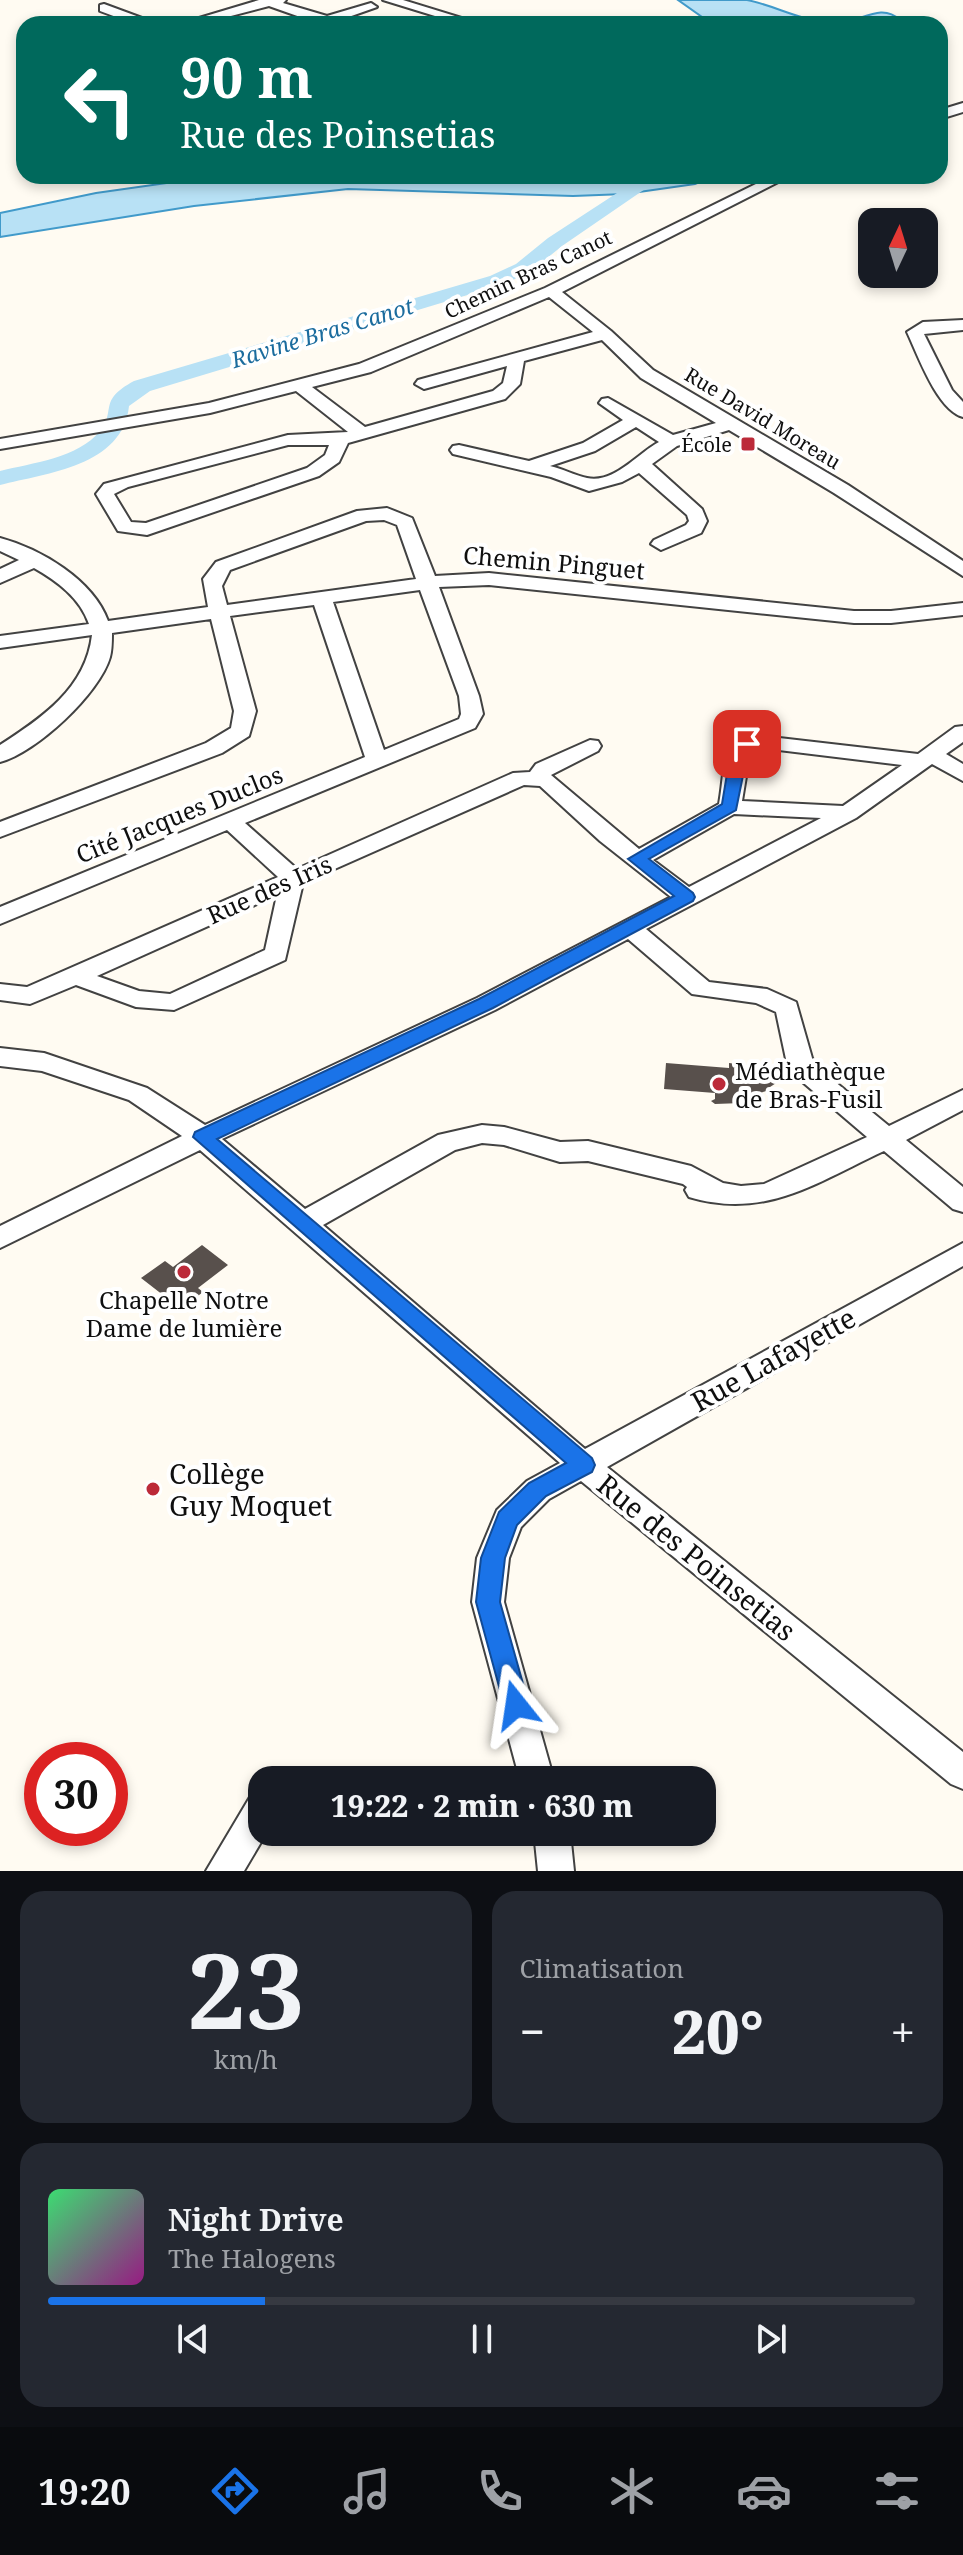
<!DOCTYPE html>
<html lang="fr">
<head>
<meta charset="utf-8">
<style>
	:root { --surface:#171b24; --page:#242831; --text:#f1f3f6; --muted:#9ea1a6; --line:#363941; --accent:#1a73e8 }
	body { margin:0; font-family:"Noto Serif",serif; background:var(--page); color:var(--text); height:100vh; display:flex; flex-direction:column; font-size:30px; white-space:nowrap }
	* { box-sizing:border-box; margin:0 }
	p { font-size:26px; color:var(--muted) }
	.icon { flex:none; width:44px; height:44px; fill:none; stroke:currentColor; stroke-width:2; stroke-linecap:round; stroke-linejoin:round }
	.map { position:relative; height:1871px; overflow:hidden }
	.panel { display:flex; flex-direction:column; gap:20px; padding:20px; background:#0d0f14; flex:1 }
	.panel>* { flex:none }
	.hud { position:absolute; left:16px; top:16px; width:932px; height:168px; border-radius:24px; box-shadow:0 4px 12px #0003; background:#00695c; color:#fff; overflow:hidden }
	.needle { width:52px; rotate:4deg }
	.tools { position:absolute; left:858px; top:208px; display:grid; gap:16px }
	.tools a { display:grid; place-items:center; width:80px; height:80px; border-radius:16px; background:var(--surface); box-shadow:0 4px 12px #0003; font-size:40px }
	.speed { position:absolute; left:24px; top:1742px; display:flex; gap:16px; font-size:40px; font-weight:700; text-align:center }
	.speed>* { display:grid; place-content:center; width:104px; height:104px; border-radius:50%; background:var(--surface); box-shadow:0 4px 12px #0003; line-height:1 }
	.speed .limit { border:12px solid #d22; background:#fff; color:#111 }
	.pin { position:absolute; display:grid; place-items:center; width:68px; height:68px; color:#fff; margin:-34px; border-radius:16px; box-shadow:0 4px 12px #0006 }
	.me { position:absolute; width:88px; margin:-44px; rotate:345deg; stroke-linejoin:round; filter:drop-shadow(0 0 6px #0008) }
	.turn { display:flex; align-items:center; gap:28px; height:168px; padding:0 32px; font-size:36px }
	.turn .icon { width:104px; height:104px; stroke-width:2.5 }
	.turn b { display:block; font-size:56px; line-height:68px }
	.big { font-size:60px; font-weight:800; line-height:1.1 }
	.panel .card { flex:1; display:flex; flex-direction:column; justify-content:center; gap:12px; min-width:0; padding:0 28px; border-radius:24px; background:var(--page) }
	.panel .dial { align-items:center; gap:0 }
	.dial b { font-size:104px; line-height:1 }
	.song { display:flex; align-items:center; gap:24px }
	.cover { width:96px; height:96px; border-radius:12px; background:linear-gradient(135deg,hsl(140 70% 55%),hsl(310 70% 35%)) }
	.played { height:8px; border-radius:4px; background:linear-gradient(90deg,var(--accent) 25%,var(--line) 25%) }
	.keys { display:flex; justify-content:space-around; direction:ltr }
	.heat { display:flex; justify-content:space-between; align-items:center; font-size:44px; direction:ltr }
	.panel .tiles { flex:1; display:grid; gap:20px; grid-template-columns:1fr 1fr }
	.card:last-child { grid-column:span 2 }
	.trip { position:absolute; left:248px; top:1766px; width:468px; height:80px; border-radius:24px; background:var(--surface); box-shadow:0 4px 12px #0003; font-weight:800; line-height:80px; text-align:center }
	.menu { display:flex; height:128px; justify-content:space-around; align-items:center; background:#090b0e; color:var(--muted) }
	.menu .icon { width:56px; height:56px }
	.menu .active { color:var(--accent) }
	.menu b { font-size:36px; color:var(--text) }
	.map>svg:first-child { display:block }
	.water { fill:#b8e1f5; stroke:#419aca; stroke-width:2 }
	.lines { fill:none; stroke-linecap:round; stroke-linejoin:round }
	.river { fill:#b8e1f5; fill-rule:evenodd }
	.building { fill:#58504c }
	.minor-casing { stroke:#424242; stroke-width:4 }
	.minor { fill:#fff; fill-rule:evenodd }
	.route { fill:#1a73e8; stroke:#114b97; stroke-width:2 }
	.poi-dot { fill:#bc2a39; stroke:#fff; stroke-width:3 }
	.labels { text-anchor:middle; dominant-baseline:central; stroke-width:8; stroke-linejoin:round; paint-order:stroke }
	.far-street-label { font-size:20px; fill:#0f0f0f; stroke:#fff }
	.far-poi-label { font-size:20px; fill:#0f0f0f; stroke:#fff; text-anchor:end }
	.far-water-label { font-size:22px; font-style:italic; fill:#1b6c9e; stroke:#fff }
	.street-label { font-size:24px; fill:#0f0f0f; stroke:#fff }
	.poi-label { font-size:24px; fill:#0f0f0f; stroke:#fff; text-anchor:start }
	.near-street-label { font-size:28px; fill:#0f0f0f; stroke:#fff }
	.near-poi-label { font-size:28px; fill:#0f0f0f; stroke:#fff; text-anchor:start }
</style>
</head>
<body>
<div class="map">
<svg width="963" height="1871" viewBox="0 0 963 1871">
	<rect width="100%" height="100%" fill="#fffbf2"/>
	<!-- water -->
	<path class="water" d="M678,0C700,0 725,0 747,0C777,6 802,22 836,23C859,24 880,1 900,20L899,24H712Z
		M216,176H714L695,184L625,194L573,196L348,189L194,206L0,237V213L96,193Z"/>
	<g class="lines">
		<!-- river -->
		<path class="river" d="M643,176H664L562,246L530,272L504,284L150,391L129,406C123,466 47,473 0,485V471C32,463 78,458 100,431C117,410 97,401 134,381L490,276L516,264L548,238Z"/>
	</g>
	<!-- building -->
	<path class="building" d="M666,1063L729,1068V1063L747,1065V1081L773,1066L787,1076L770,1087V1090L742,1098V1103L715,1104L711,1101L715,1099V1093L664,1089Z
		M202,1245L228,1265L198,1288L203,1292L181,1309L141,1278L165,1261L173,1267Z"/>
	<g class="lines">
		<!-- minor casing -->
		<g class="minor-casing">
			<path id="minor" d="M286,0L283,3L327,16L371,3L377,7L340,20L347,24H320L269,6L200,24H179L259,0Z
				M383,0H403L481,24H461Z
				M104,4L150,21L152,24H135L100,11V5Z
				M963,103V112L940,119V110Z
				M772,176H790L562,292L611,331L653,370L848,485L963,561V576L834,493L729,430L677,446L652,464L702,509L707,521L701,533L661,550L651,544L654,540L686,525L689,521L687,515L639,473L622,482L589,491L551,477L453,454L450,450L453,446L459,445L529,461L583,443L623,420L599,403L602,399L608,398L673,435L716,423L641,378L602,340L524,361L520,384L505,399L348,443L339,462L319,476L147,535L118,531L96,494L104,484L288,435L348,432L296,391L210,413L0,449V439L209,403L359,364L545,288ZM549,297L593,332L418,380L415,384L424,389L507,366L503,383L493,391L365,427L312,387L371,372ZM636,427L659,442C638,453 614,484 587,478C574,475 563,469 550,466L595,451ZM288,445H329L325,455L307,468L146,523L131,522L114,494L128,487Z
				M963,320V330L924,334L952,390L963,402V417C937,410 918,355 907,332L923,322Z
				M387,508L412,518L435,576L489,573L854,611H891L963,603V615L891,623H854L489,585L439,587L479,696L483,714L475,728L245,823L297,869L513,773L530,772L536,764L590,740L598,741L601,746L598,751L551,775L639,849L719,804C726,767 718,741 762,736L918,754L955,727L963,726V742L946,754L963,764V781L932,764L856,818L646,929L709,982L767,989L796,1002L812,1058L817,1067L889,1126L963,1090V1110L906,1140L963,1187V1212L953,1209L884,1151C817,1182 766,1220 689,1197L685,1190L687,1187L683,1184L588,1161L560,1162L504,1145L482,1143L455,1150L323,1225L585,1449L963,1243V1266L607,1467L963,1752V1789L951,1784L581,1481L549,1499L521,1527L509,1558L504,1602L554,1780H520L472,1602L477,1558L497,1510L527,1481L560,1463L200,1150L0,1248V1226L182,1136L129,1100L42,1071L0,1066V1048L44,1053L147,1088L205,1125L477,998L671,897L600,841L540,786L524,785L303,883L285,960L174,1010L136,1007L76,985L30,1004L0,1000V984L27,987L278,877L227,830L0,924V907L365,757L314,605L230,616L256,711L249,736L222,753L0,837V822L206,743L231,728L234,711L211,619L112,633C112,640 112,650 110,657C100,693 36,753 0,762V745C42,718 86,688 92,635L0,648V636L89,624C80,598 57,581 34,568L0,583V569L19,560L0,551V538C41,549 93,580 108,621L208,607L203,579L216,562L357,511ZM384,520L397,525L416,579L227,605L222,586L230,570L366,521ZM420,590L459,696L461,714L459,719L384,750L333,602ZM762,748L902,765L843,806L742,801L750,752ZM734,814L821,818L689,887L653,860ZM277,895L265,950L170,994L139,991L97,976ZM628,939L692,994L756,1003L776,1012L786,1059L799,1079L867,1137L764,1184L741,1186L723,1183L691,1166L588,1141L560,1142L504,1127L482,1125L438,1135L305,1209L222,1139L495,1010Z
				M262,1793V1832H267L244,1871H206L250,1797Z
				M534,1832H570L574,1871H538Z"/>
		</g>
		<!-- minor -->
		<use href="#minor" class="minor"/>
	</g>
	<!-- route -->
	<path class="route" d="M747,739L755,744L748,751L736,810L649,859L693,893L695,897L693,901L493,1008L217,1139L592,1458L595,1465L592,1472L546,1496L517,1525L505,1558L500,1602L529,1705L525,1713L516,1717L507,1713L504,1705L476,1602L481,1558L499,1512L529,1483L566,1463L193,1137L195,1132L479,999L674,896L628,859L722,804L731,750Z"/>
	<!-- markers -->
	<g class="poi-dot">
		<rect x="740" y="436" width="16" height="16" rx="4"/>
		<circle cx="719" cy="1084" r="8"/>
		<circle cx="184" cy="1272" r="8"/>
		<circle cx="153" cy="1489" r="8"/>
	</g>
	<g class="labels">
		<!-- far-street labels -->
		<g class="far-street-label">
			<text transform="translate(528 274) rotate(-25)">Chemin Bras Canot</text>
			<text transform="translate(763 418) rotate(31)">Rue David Moreau</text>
		</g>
		<!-- far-poi labels -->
		<g class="far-poi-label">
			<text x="732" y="444">École</text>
		</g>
		<!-- far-water labels -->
		<g class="far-water-label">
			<text transform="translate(322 332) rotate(-17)">Ravine Bras Canot</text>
		</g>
		<!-- street labels -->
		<g class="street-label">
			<text transform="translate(554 562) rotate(5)">Chemin Pinguet</text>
			<text transform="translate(179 814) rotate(-22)">Cité Jacques Duclos</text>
			<text transform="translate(269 889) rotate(-24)">Rue des Iris</text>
		</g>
		<!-- poi labels -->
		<g class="poi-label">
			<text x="735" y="1070">Médiathèque<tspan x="735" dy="28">de Bras-Fusil</tspan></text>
			<text x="184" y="1299" text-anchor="middle">Chapelle Notre<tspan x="184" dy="28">Dame de lumière</tspan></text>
		</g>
		<!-- near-street labels -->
		<g class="near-street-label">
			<text transform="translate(773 1359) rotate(-29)">Rue Lafayette</text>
			<text transform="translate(697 1557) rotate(39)">Rue des Poinsetias</text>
		</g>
		<!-- near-poi labels -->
		<g class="near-poi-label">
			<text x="169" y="1473">Collège<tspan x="169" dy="32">Guy Moquet</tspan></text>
		</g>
	</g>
</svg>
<div class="tools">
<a><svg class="needle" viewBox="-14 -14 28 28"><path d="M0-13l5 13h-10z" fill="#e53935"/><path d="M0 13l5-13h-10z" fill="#9ea1a6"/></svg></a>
</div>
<div class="speed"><div class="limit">30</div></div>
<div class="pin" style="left:747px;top:744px;background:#d93025"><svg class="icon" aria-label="arrive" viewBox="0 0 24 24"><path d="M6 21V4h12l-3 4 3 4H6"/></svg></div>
<svg class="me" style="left:516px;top:1705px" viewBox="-20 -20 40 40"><path d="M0-17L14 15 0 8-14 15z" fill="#1a73e8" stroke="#fff" stroke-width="4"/></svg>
<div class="trip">19:22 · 2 min · 630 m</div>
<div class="hud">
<div class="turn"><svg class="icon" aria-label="left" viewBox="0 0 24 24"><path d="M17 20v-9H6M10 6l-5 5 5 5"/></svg><div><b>90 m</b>Rue des Poinsetias</div></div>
</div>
</div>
<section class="panel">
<div class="tiles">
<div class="card dial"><b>23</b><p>km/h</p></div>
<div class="card"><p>Climatisation</p>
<div class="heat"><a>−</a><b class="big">20°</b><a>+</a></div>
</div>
<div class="card">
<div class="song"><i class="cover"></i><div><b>Night Drive</b><p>The Halogens</p></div></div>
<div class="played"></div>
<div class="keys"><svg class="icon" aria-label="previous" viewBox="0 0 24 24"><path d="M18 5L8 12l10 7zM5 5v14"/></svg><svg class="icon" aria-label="pause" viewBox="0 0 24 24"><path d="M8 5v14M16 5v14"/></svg><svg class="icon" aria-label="next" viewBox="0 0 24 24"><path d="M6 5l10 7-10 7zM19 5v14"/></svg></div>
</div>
</div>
</section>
<nav class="menu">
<b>19:20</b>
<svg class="icon active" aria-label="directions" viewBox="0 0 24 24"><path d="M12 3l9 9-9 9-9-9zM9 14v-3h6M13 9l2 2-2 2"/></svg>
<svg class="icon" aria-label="music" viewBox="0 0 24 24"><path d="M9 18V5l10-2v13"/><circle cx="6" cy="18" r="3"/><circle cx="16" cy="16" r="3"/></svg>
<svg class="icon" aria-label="phone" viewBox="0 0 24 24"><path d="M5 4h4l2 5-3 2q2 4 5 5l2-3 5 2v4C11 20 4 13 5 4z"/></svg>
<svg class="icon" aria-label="climate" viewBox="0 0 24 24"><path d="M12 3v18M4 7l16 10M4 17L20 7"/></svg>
<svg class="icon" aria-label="car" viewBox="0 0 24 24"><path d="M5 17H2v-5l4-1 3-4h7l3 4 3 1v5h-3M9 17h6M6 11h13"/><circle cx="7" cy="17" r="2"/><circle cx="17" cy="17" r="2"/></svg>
<svg class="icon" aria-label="filters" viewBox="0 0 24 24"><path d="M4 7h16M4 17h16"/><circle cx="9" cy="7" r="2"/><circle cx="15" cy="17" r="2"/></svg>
</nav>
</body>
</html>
